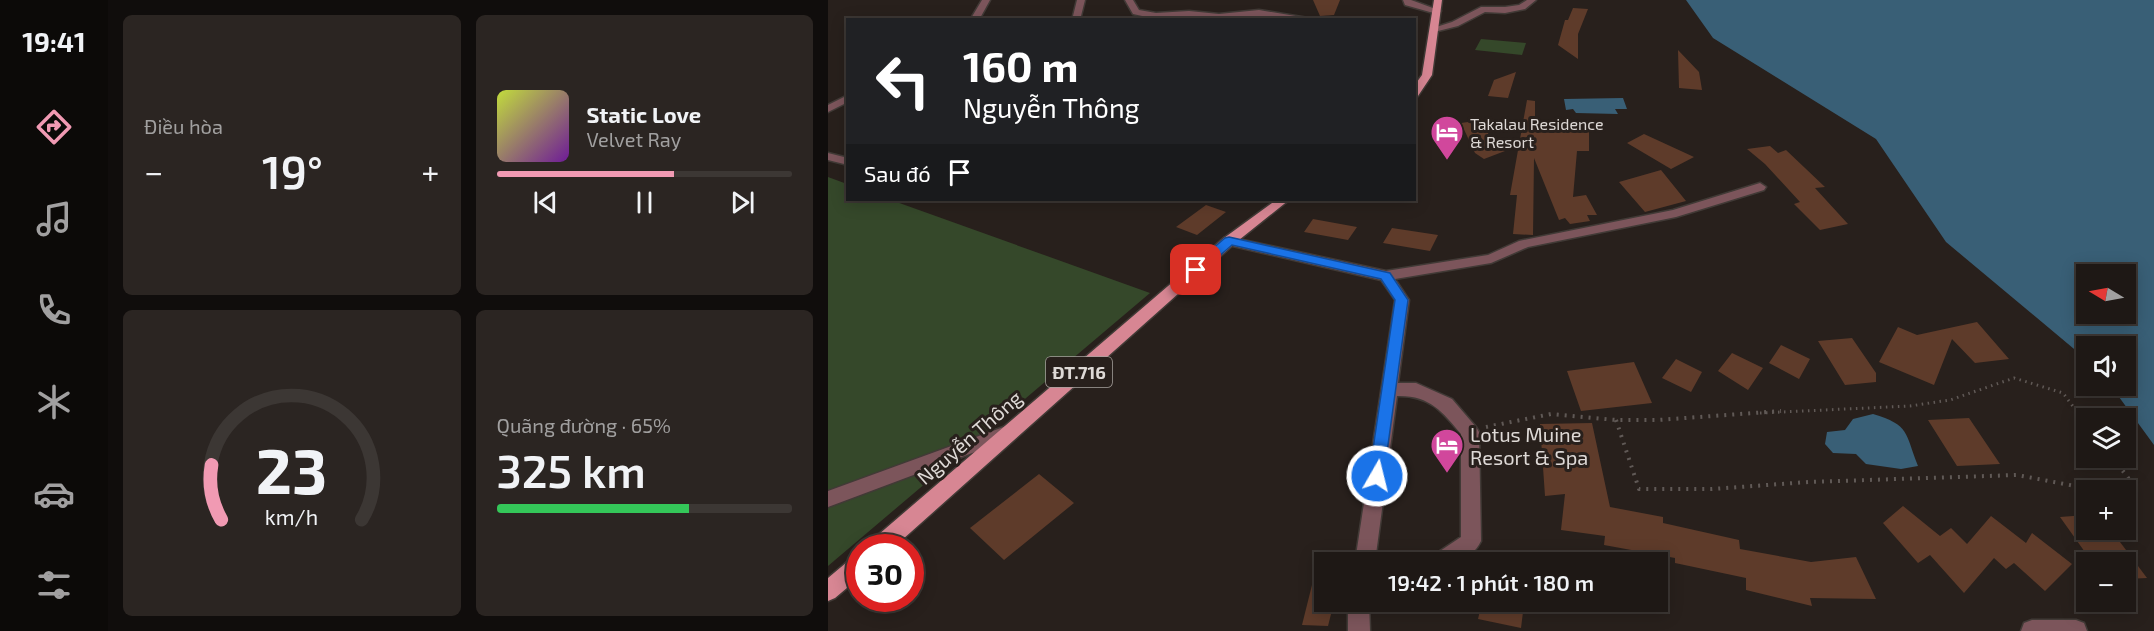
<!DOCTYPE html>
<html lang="vi">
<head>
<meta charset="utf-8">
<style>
	:root { --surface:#1e1815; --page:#2b2522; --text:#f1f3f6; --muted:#a1a0a0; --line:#3c3734; --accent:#f19ab3 }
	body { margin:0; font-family:"Exo 2",sans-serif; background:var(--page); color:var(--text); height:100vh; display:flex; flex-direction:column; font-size:22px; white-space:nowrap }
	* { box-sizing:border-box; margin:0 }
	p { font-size:20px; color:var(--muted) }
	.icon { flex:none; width:33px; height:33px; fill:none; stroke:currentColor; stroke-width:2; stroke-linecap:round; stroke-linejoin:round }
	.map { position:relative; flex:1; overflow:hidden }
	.sheet { display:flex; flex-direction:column; gap:15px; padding:15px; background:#100d0c; width:720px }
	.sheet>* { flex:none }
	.guide { position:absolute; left:18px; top:18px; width:570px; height:183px; border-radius:0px; box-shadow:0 3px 15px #0003,0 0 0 2px var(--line); background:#202124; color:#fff; overflow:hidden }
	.needle { width:39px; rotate:280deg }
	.tools { position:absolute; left:1248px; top:264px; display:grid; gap:12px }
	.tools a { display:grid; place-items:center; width:60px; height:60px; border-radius:0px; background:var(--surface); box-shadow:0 3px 15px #0003,0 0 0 2px var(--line); font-size:30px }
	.speed { position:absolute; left:18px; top:534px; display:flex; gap:12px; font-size:30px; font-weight:700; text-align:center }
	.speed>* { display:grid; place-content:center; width:78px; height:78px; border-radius:50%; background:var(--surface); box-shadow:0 3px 15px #0003,0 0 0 2px var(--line); line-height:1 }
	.speed .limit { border:9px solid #d22; background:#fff; color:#111 }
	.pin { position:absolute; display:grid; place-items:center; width:51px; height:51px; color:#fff; margin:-26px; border-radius:12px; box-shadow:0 3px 9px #0006 }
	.me { position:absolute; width:66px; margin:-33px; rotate:8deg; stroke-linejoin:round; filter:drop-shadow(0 0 4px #0008) }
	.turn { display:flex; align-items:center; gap:21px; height:126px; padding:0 18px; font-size:27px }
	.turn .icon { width:78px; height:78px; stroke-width:2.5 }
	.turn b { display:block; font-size:42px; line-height:51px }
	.then { display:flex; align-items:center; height:57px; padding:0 18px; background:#0003; gap:12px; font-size:22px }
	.big { font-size:45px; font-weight:600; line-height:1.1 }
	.sheet .tile { flex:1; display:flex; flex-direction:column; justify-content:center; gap:9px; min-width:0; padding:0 21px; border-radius:9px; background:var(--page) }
	.sheet .dial { align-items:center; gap:0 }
	.dial svg { height:156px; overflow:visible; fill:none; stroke:var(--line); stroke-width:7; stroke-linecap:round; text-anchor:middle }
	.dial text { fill:var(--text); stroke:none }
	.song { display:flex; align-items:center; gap:18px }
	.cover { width:72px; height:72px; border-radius:9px; background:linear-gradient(135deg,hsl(70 70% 55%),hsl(280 70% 35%)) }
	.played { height:6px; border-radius:3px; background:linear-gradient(90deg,var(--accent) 60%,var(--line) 60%) }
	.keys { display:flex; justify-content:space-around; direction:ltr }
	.heat { display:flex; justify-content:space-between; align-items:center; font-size:33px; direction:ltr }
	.charge { height:9px; border-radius:4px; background:linear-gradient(90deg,#34c759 65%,var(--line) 0) }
	.sheet .tiles { flex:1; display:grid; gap:15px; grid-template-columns:repeat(2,1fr) }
	.trip { position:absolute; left:486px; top:552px; width:354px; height:60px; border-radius:0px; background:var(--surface); box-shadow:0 3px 15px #0003,0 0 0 2px var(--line); font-weight:600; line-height:60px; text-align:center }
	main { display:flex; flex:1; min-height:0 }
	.dock { display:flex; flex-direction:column; width:108px; justify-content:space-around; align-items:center; background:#0c0a08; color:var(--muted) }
	.dock .icon { width:42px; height:42px }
	.dock .current { color:var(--accent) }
	.dock b { font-size:27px; color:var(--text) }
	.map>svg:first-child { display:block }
	.green { fill:#35482a }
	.water { fill:#395f76; fill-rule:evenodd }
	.building { fill:#5e3b2a }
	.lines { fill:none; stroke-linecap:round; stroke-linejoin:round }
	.minor-casing { stroke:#413a36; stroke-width:3 }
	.major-casing { stroke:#413a36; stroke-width:3 }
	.path-far1 { stroke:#605956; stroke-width:3; stroke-dasharray:1.5 4.5; stroke-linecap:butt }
	.path { stroke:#605956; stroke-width:4; stroke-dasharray:2 6; stroke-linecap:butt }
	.minor { fill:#7c555b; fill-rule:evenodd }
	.major { fill:#d78693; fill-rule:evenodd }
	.route { fill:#1a73e8; stroke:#114b97; stroke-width:1.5 }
	.labels { text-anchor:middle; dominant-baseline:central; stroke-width:6; stroke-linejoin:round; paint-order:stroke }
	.far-poi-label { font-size:16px; fill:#ded9d6; stroke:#28201c; text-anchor:start }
	.shield { fill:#28201c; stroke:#a7a29e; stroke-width:1.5 }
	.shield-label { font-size:18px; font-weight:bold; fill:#ded9d6 }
	.poi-label { font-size:20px; fill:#ded9d6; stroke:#28201c; text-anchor:start }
	.street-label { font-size:20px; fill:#ded9d6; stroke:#28201c }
</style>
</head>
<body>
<main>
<nav class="dock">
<b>19:41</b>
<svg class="icon current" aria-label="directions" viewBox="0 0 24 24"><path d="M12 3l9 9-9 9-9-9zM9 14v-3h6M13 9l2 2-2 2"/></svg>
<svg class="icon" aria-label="music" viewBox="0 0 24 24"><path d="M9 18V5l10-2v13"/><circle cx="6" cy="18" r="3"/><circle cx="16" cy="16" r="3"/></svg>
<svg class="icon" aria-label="phone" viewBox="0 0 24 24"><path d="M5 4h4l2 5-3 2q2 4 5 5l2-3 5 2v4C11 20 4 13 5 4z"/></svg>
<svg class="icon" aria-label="climate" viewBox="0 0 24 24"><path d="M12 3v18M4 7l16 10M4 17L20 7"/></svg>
<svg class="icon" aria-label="car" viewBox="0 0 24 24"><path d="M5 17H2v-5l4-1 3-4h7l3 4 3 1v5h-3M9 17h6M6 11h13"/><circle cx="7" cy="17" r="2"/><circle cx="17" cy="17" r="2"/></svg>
<svg class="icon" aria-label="filters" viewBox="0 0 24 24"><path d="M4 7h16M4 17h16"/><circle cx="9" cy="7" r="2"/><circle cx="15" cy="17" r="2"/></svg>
</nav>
<section class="sheet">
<div class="tiles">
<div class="tile"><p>Điều hòa</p>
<div class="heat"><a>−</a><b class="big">19°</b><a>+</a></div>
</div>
<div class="tile">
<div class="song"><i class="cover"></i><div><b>Static Love</b><p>Velvet Ray</p></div></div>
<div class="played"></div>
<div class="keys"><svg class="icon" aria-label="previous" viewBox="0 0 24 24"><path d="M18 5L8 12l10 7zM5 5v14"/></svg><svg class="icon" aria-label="pause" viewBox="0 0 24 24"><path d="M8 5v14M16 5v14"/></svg><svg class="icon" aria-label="next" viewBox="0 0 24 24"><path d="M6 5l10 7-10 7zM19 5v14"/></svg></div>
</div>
<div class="tile dial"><svg viewBox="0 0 100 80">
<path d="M14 69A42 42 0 1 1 86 69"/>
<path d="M14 69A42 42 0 0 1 9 41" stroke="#f19ab3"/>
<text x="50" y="56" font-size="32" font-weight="700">23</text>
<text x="50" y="72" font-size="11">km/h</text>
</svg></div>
<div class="tile"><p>Quãng đường · 65%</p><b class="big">325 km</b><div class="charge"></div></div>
</div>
</section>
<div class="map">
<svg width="1326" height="631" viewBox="0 0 1326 631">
	<rect width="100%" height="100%" fill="#28201c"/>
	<!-- green -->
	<path class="green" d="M653,39L698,43L694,55L647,50Z
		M0,177L19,184L20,200H63L322,293L0,566Z"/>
	<!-- water -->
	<path class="water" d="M858,0H1326V445L1283,386H1298V346H1258V359L1118,242L1048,139L885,38ZM1258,274H1298V314H1258Z
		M795,98L799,109H787L790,114L748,113L745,109L738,110L736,99Z
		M1045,414C1082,425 1077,433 1090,466L1073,469L1038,464L1028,454L1005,453L997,444L999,432L1017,430L1025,419Z"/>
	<!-- building -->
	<path class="building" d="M485,0H512L506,15L492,16Z
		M745,8L760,9L750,34V59L730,45L737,20H740Z
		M850,50L871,72L874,90L851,88Z
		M688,72L680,98L660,96L666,80Z
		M699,100L707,101V126L761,131V151H749L745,197L758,195L769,215H759L762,221L742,224L737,218L731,220L706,158L705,235L685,234L689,195H682Z
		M654,120L665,144L677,151L656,159L647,153L633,123Z
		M816,134L866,157L843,169L799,143Z
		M942,146L950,153L958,150L997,187L987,188L1020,224L992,230L966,204L972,202L937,164L919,149Z
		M833,170L858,201L817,212L791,182Z
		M378,205L398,212L369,235L348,227Z
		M485,219L529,227L520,240L476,232Z
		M564,228L610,235L602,251L555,243Z
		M1149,322L1181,359L1147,363L1124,339L1106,385L1051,362L1070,327L1089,335Z
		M1024,338L1048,373V382L1017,385L990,341Z
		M953,345L982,359L971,379L941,363Z
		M904,353L935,368L920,390L890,371Z
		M848,359L874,372L863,392L834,378Z
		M806,362L824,403L753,411L739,371Z
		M1141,418L1172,464L1129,466L1100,420Z
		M764,423L782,507L835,517V523L911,540L912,549L983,562L1028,557L1048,599L982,598L984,606L918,590V578L847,563V558L776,545L777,536L733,530L737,494L717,496L712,424Z
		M211,474L246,503L176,560L142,528Z
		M1075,506L1112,536L1123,528L1139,544L1163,516L1198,543L1204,533L1244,564L1217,591L1186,563L1178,569L1166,558L1136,593L1102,555L1090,563L1055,523Z
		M1258,515V530H1283L1319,578L1298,579V562H1264L1232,517Z
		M484,585H496V602H506L500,626L474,625Z
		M654,602L696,604L693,628L650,619Z"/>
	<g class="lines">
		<!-- minor casing -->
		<g class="minor-casing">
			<path id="minor" d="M154,0H162L151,20H142Z
				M249,0H257L252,20H244Z
				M297,0H305L311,10L328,13L361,11L391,14L431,10L492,20H452L431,16L392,20L361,17L328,19L305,14Z
				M575,0H583L613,11L609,14L577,5Z
				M699,0H708L697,9L677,13L657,12L630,26L606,32L602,29L624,22L653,7H677L691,5Z
				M20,95V102L0,112V105Z
				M0,153L20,158V165L0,160Z
				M932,183L938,187L936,190L848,217L700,247L663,263L567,279L581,300L570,383H588L624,399L648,427L651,432L653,541C643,562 623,562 603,562L606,555L633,537V434C614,411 601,395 569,396L547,562H527L567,300L553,280L396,244L394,241L396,238L401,237L558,271L660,255L691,241L845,210Z
				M181,425L187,427L190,432L187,437L0,507V491Z
				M520,602H541L542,631H520Z
				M1204,620H1248L1256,623L1259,631H1193L1196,623Z"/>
		</g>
		<!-- major casing -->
		<g class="major-casing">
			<path id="major" d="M606,0H614L604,75L590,96L586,97V86L594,75Z
				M448,200H461L406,244L65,548H40L43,541L396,238Z
				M32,555V577L7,598L0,601V578L25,557Z"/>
		</g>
		<!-- path-far1 -->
		<path class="path-far1" d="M932,413L1082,406L1122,400L1186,378L1235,393L1250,413"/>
		<!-- path -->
		<path class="path" d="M1248,411L1258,424
			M788,420L811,489H884L980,482L1189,475L1268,490
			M658,427L723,414L788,420H830L953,411
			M1285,458L1304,483L1295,490"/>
		<!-- minor -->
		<use href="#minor" class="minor"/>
		<!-- major -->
		<use href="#major" class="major"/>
	</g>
	<!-- route -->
	<path class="route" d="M401,237L562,273L580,300L555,481L549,483L543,481L541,476L567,300L553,279L404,245L372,273H363L361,270L363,267L397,238Z"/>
	<!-- icons -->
	<defs>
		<g id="hotel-pin" transform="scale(1.725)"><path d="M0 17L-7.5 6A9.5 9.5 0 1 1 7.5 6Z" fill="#d1479c" stroke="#28201c"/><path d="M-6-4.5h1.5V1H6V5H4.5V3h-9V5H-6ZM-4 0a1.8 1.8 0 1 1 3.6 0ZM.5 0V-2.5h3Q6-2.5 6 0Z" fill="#fff"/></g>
	</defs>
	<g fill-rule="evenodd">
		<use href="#hotel-pin" x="619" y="132"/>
		<use href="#hotel-pin" x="619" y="445"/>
	</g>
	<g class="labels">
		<!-- far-poi labels -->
		<g class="far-poi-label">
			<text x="642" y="123">Takalau Residence<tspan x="642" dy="18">&amp; Resort</tspan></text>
		</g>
		<!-- shield labels -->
		<rect class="shield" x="218" y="357" width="66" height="30" rx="4.5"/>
		<g class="shield-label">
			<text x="251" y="372">ĐT.716</text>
		</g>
		<!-- poi labels -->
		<g class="poi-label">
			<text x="642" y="434">Lotus Muine<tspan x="642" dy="23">Resort &amp; Spa</tspan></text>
		</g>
		<!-- street labels -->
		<g class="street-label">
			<text transform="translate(141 437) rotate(-41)">Nguyễn Thông</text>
		</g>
	</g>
</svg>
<div class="tools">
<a><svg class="needle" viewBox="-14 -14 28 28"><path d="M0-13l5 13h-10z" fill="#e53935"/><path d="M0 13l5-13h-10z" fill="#a1a0a0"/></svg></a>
<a><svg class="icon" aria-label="sound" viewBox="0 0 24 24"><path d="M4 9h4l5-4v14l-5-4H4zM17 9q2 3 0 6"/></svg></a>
<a><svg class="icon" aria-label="layers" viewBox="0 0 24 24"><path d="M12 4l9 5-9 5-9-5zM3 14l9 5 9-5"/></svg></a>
<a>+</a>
<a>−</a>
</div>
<div class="speed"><div class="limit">30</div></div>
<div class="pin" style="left:368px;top:270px;background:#d93025"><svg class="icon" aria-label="arrive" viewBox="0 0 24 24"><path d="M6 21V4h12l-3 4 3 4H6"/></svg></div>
<svg class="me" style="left:549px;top:476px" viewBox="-20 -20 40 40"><circle r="17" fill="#1a73e8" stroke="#fff" stroke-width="3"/><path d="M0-11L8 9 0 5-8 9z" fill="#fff"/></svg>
<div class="trip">19:42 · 1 phút · 180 m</div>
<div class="guide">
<div class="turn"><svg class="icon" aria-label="left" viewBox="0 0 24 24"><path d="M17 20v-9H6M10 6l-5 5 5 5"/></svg><div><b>160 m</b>Nguyễn Thông</div></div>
<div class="then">Sau đó<svg class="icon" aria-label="arrive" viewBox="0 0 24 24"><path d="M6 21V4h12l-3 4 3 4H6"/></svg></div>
</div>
</div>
</main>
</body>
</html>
